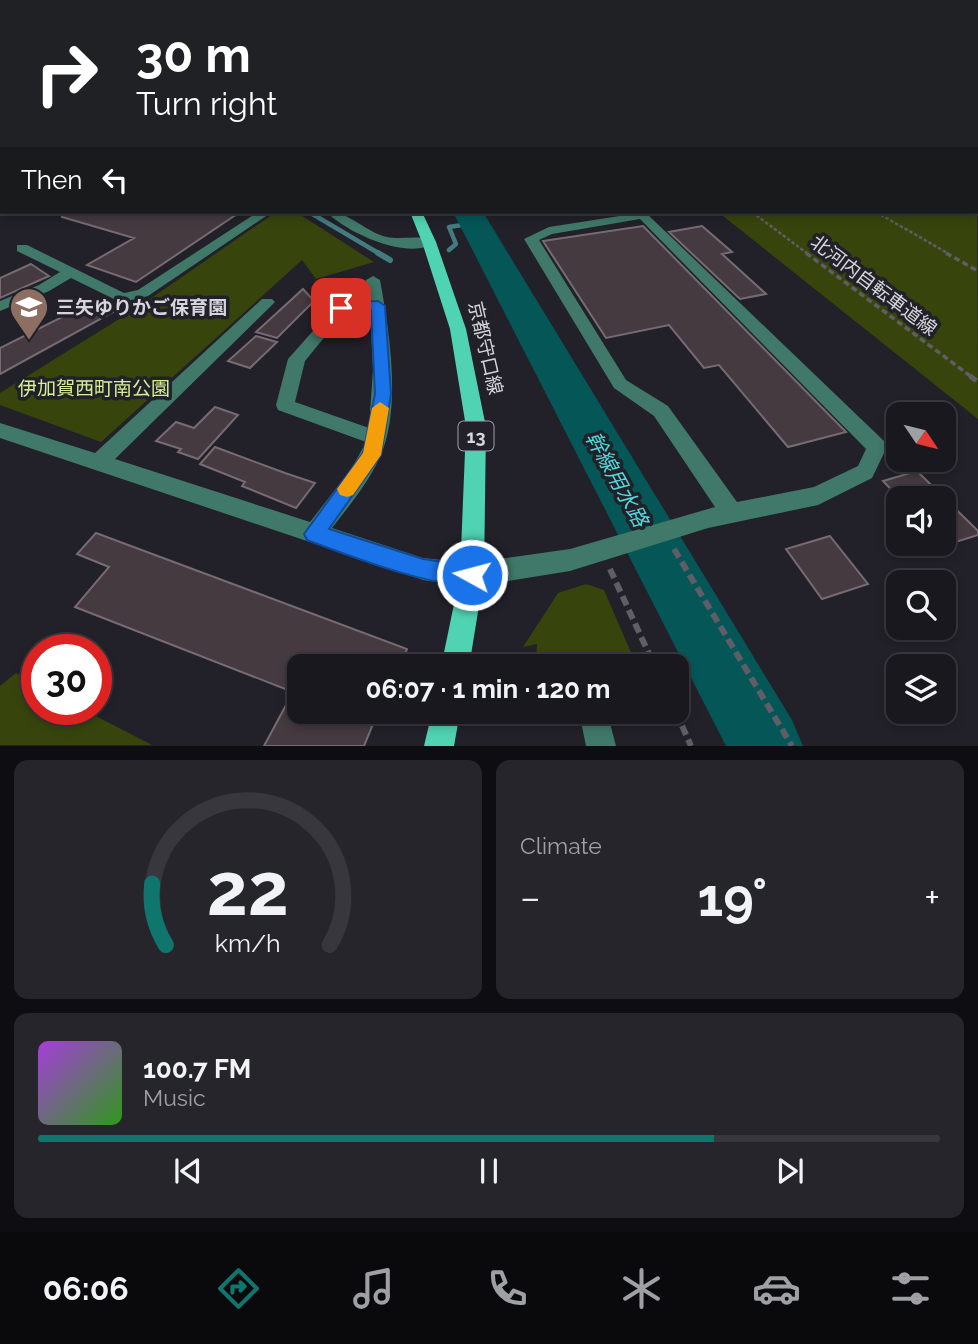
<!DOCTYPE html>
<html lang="en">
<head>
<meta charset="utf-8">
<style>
	:root { --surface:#1a181f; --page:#27252c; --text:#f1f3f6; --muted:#9fa0a4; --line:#38373d; --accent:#0f766e }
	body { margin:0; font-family:Raleway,"Noto Sans JP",sans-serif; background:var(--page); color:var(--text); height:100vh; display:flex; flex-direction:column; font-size:26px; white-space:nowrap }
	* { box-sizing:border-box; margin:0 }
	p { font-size:23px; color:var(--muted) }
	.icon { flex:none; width:38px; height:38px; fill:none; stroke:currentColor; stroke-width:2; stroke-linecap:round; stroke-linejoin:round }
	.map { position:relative; height:746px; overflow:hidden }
	.details { display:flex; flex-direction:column; gap:14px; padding:14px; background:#0e0d11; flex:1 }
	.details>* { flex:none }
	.hud { position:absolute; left:0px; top:0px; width:978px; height:214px; box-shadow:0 4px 10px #0003,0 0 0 2px var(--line); background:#202124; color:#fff; overflow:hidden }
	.needle { width:46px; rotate:125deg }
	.controls { position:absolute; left:886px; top:402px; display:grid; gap:14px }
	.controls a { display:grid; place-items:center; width:70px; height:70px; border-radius:14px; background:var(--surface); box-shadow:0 4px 10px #0003,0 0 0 2px var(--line); font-size:35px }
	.speed { position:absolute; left:21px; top:634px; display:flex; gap:14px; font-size:35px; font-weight:700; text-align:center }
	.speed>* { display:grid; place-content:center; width:91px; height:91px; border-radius:50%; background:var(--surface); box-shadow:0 4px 10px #0003,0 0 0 2px var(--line); line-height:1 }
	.speed .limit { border:10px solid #d22; background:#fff; color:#111 }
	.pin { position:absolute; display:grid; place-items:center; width:60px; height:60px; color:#fff; margin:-30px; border-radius:14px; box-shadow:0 4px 10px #0006 }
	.me { position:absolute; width:77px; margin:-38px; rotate:277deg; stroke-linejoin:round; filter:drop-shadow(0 0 5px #0008) }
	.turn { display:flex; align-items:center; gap:24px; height:147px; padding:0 21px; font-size:32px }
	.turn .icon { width:91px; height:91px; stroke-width:2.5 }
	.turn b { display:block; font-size:49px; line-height:60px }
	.then { display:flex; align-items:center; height:66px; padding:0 21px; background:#0003; gap:14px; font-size:26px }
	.big { font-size:52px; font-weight:700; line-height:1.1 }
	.details .widget { flex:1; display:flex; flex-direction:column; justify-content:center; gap:10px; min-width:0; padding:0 24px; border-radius:14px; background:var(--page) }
	.details .dial { align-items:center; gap:0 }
	.dial svg { height:182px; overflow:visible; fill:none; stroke:var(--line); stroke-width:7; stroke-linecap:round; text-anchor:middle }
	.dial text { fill:var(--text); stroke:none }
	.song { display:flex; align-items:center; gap:21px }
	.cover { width:84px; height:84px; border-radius:10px; background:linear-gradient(135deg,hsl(280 70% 55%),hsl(110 70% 35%)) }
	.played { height:7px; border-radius:4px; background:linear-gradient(90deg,var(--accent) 75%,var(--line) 75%) }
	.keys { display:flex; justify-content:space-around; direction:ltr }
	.heat { display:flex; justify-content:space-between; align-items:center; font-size:38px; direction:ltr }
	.details .tiles { flex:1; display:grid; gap:14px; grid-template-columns:1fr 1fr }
	.widget:last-child { grid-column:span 2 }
	.trip { position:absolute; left:287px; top:654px; width:402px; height:70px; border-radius:14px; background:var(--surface); box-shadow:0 4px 10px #0003,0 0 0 2px var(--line); font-weight:700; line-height:70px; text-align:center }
	.menu { display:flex; height:112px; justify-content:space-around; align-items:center; background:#0a0a0c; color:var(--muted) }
	.menu .icon { width:49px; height:49px }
	.menu .current { color:var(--accent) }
	.menu b { font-size:32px; color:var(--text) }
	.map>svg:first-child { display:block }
	.green { fill:#37450d }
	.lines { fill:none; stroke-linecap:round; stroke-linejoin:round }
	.stream-far1 { stroke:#437c7f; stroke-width:4.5 }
	.stream { stroke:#437c7f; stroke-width:6 }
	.river { fill:#045657; fill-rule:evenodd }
	.building { fill:#443a40; stroke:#766b72; stroke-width:2 }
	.path-far3 { stroke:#5f5d65; stroke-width:2.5; stroke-dasharray:3.5 2; stroke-linecap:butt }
	.path-far2 { stroke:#5f5d65; stroke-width:3.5; stroke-dasharray:6 3.5; stroke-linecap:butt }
	.path-far1 { stroke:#5f5d65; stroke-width:5; stroke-dasharray:8 4.5; stroke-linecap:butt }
	.path { stroke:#5f5d65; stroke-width:6; stroke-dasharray:10 5; stroke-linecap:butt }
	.minor { fill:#407969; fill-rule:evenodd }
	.major { fill:#50d3b2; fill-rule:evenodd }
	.route { fill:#1a73e8; stroke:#114b97; stroke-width:2 }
	.slow { fill:#f59e0b }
	.labels { text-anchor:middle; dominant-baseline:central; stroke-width:7; stroke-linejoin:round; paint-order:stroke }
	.shield { fill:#222029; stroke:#a09fa6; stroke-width:2 }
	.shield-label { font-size:18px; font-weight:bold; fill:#d6d5db }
	.street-label { font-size:19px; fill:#d6d5db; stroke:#222029 }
	.poi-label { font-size:19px; font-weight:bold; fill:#d6d5db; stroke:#222029; text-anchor:start }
	.park-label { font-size:19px; fill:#d4ef97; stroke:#222029 }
	.water-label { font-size:21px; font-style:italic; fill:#50d8da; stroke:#222029 }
</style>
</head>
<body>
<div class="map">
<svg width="978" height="746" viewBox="0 0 978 746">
	<rect width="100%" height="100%" fill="#222029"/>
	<!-- green -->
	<path class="green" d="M977,160L978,419L718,212H976Z
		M276,212H296L374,262L316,279L302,260L101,442L0,405V393L137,308Z
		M586,584L604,590L632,655L597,667H536L537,644L523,647L558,593Z
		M16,673L37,684V709H82L152,745H0V686Z"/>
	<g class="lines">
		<!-- stream-far1 -->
		<path class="stream-far1" d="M309,212L380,254
			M449,250L456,244L449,227L475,223"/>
		<!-- stream -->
		<path class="stream" d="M378,253L390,260"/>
		<!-- river -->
		<path class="river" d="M453,212H483L792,720L803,746H726Z"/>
	</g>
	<!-- building -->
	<path class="building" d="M63,212H240L136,282L87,265L134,238L62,217Z
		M643,226L846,432L788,447L719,365L704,368L669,325L606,338L543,241Z
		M702,226L732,252L722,254L766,294L740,299L669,232Z
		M31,264L49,276L0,298V278Z
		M303,289L314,301L277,338L256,332Z
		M100,298L117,310L0,374V348Z
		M256,336L277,342L250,368L228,361Z
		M215,407L238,415L198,459L178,452L181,449L156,441L176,422L194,428Z
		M215,447L285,473L315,483L296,508L242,486L245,482L200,464Z
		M917,471L978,531V535L943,546V499H900L883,481Z
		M96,533L407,649L400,667H299V712H378L364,746H264L293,692L75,607L109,567L77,554Z
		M830,536L868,584L822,599L786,549Z"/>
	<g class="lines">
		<!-- path-far3 -->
		<path class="path-far3" d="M752,212L808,254
			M876,212L949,254"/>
		<!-- path-far2 -->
		<path class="path-far2" d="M806,253L973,378
			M946,253L978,271"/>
		<!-- path-far1 -->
		<path class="path-far1" d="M970,376L978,382"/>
		<!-- path -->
		<path class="path" d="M674,549L792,746
			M610,569L655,667
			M676,712L691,746"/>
		<!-- minor -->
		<path class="minor" d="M0,108H2V114H0Z
			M0,142H2V148H0Z
			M0,167H2V173H0Z
			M258,212H272L148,296L122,303L71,278L49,291L0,311V301L39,285L60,272L17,251V245H27L124,293L138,290Z
			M327,212C349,211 365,232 387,237C401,240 425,234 436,242C411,262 346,233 327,212Z
			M645,212L884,441L887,447L872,478L818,505L708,528L570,571L472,587L423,580L0,438V423L95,453L262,299H272L275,302L272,305L115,459L310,522L352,468L366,442L278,410L276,405L288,359L336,305L369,302L366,280L373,276L380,280C389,330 402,408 380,457C368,483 349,506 332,528L423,558L472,563L570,549L715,507L654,416L614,388L524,239L549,227ZM640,219L866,449L858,466L814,487L737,502L668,406L626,380L539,240L552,234ZM370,311L373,369L369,428L295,402L305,361L345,312Z
			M579,712H607L616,746H586Z"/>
		<!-- major -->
		<path class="major" d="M410,212H422L436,242L466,329L486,427L484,575L469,667H441L460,575L466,427L450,329L422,242Z
			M432,712H460L454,746H424Z"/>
	</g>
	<!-- sky -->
	<linearGradient id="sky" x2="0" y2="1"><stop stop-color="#131217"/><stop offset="0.45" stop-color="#3e4254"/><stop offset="1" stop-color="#3e4254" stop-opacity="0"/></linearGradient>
	<rect width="978" height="189" fill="url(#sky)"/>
	<!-- route -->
	<path class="route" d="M378,301L385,306L391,394L381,455L329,529L423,559L480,567L483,575L480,582C448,595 342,553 307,540L304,534L363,453L375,394L371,310L341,312L334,308L341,303Z"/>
	<!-- slow -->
	<path class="slow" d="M380,402L389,408L381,455L353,495L347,497L340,495L337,489L363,453L372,408Z"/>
	<!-- icons -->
	<defs>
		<g id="school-pin" transform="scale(2.0125)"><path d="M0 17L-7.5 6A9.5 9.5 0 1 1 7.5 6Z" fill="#8d6e63" stroke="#222029"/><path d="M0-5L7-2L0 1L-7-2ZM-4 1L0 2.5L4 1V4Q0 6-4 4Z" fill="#fff"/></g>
	</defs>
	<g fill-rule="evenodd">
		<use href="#school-pin" x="29" y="307"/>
	</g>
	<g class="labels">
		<!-- shield labels -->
		<rect class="shield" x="458.5" y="421.5" width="35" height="29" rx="5"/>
		<g class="shield-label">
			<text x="476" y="436">13</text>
		</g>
		<!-- street labels -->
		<g class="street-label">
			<text transform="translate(874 285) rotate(37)">北河内自転車道線</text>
			<text transform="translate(486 348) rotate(77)">京都守口線</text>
		</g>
		<!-- poi labels -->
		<g class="poi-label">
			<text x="56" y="307">三矢ゆりかご保育園</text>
		</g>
		<!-- park labels -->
		<g class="park-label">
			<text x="94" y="388">伊加賀西町南公園</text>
		</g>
		<!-- water labels -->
		<g class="water-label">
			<text transform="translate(617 479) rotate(61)">幹線用水路</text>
		</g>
	</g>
</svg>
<div class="controls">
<a><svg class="needle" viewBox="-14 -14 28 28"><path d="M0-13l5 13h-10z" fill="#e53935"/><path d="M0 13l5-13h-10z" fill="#9fa0a4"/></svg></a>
<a><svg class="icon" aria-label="sound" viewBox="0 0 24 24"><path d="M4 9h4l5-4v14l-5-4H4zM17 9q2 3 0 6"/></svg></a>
<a><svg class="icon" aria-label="search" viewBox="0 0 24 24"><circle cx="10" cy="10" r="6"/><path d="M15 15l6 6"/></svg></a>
<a><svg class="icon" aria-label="layers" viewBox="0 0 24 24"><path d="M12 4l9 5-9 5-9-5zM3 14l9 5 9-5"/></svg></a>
</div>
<div class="speed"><div class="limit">30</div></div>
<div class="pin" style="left:341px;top:308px;background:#d93025"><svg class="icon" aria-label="arrive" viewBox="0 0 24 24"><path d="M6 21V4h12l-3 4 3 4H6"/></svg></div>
<svg class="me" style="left:472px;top:575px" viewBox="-20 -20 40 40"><circle r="17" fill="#1a73e8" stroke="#fff" stroke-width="3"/><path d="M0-11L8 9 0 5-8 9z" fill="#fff"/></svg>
<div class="trip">06:07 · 1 min · 120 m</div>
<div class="hud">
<div class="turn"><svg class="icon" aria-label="right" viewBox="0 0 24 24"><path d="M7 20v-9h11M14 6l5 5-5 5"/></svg><div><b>30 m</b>Turn right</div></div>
<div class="then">Then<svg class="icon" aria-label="left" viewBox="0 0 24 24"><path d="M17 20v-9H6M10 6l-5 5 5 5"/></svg></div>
</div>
</div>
<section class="details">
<div class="tiles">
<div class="widget dial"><svg viewBox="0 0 100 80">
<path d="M14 69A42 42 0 1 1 86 69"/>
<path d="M14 69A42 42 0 0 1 8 42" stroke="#0f766e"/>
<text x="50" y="56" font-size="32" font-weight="700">22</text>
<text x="50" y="72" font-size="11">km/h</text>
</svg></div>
<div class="widget"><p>Climate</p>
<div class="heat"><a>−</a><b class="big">19°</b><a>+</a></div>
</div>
<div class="widget">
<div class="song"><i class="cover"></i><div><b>100.7 FM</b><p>Music</p></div></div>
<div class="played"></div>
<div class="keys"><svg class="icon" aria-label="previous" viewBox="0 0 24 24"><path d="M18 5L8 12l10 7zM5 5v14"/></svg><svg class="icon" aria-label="pause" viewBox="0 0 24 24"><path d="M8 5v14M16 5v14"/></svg><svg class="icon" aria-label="next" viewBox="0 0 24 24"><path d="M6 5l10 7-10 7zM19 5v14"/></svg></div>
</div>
</div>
</section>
<nav class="menu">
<b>06:06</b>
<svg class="icon current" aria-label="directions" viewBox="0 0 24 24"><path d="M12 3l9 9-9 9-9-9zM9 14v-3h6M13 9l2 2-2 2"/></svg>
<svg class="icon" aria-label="music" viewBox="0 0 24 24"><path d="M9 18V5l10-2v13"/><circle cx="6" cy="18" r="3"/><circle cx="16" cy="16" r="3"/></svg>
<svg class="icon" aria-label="phone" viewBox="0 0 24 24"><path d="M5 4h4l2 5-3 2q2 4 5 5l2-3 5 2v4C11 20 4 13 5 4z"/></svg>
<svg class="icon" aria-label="climate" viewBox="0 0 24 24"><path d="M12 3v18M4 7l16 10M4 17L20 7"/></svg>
<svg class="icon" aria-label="car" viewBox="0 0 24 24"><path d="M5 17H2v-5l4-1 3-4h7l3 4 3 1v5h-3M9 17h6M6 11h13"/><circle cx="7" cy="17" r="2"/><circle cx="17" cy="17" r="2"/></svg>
<svg class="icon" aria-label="filters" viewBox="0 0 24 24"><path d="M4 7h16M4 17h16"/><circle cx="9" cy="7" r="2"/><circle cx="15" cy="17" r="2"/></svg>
</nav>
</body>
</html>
